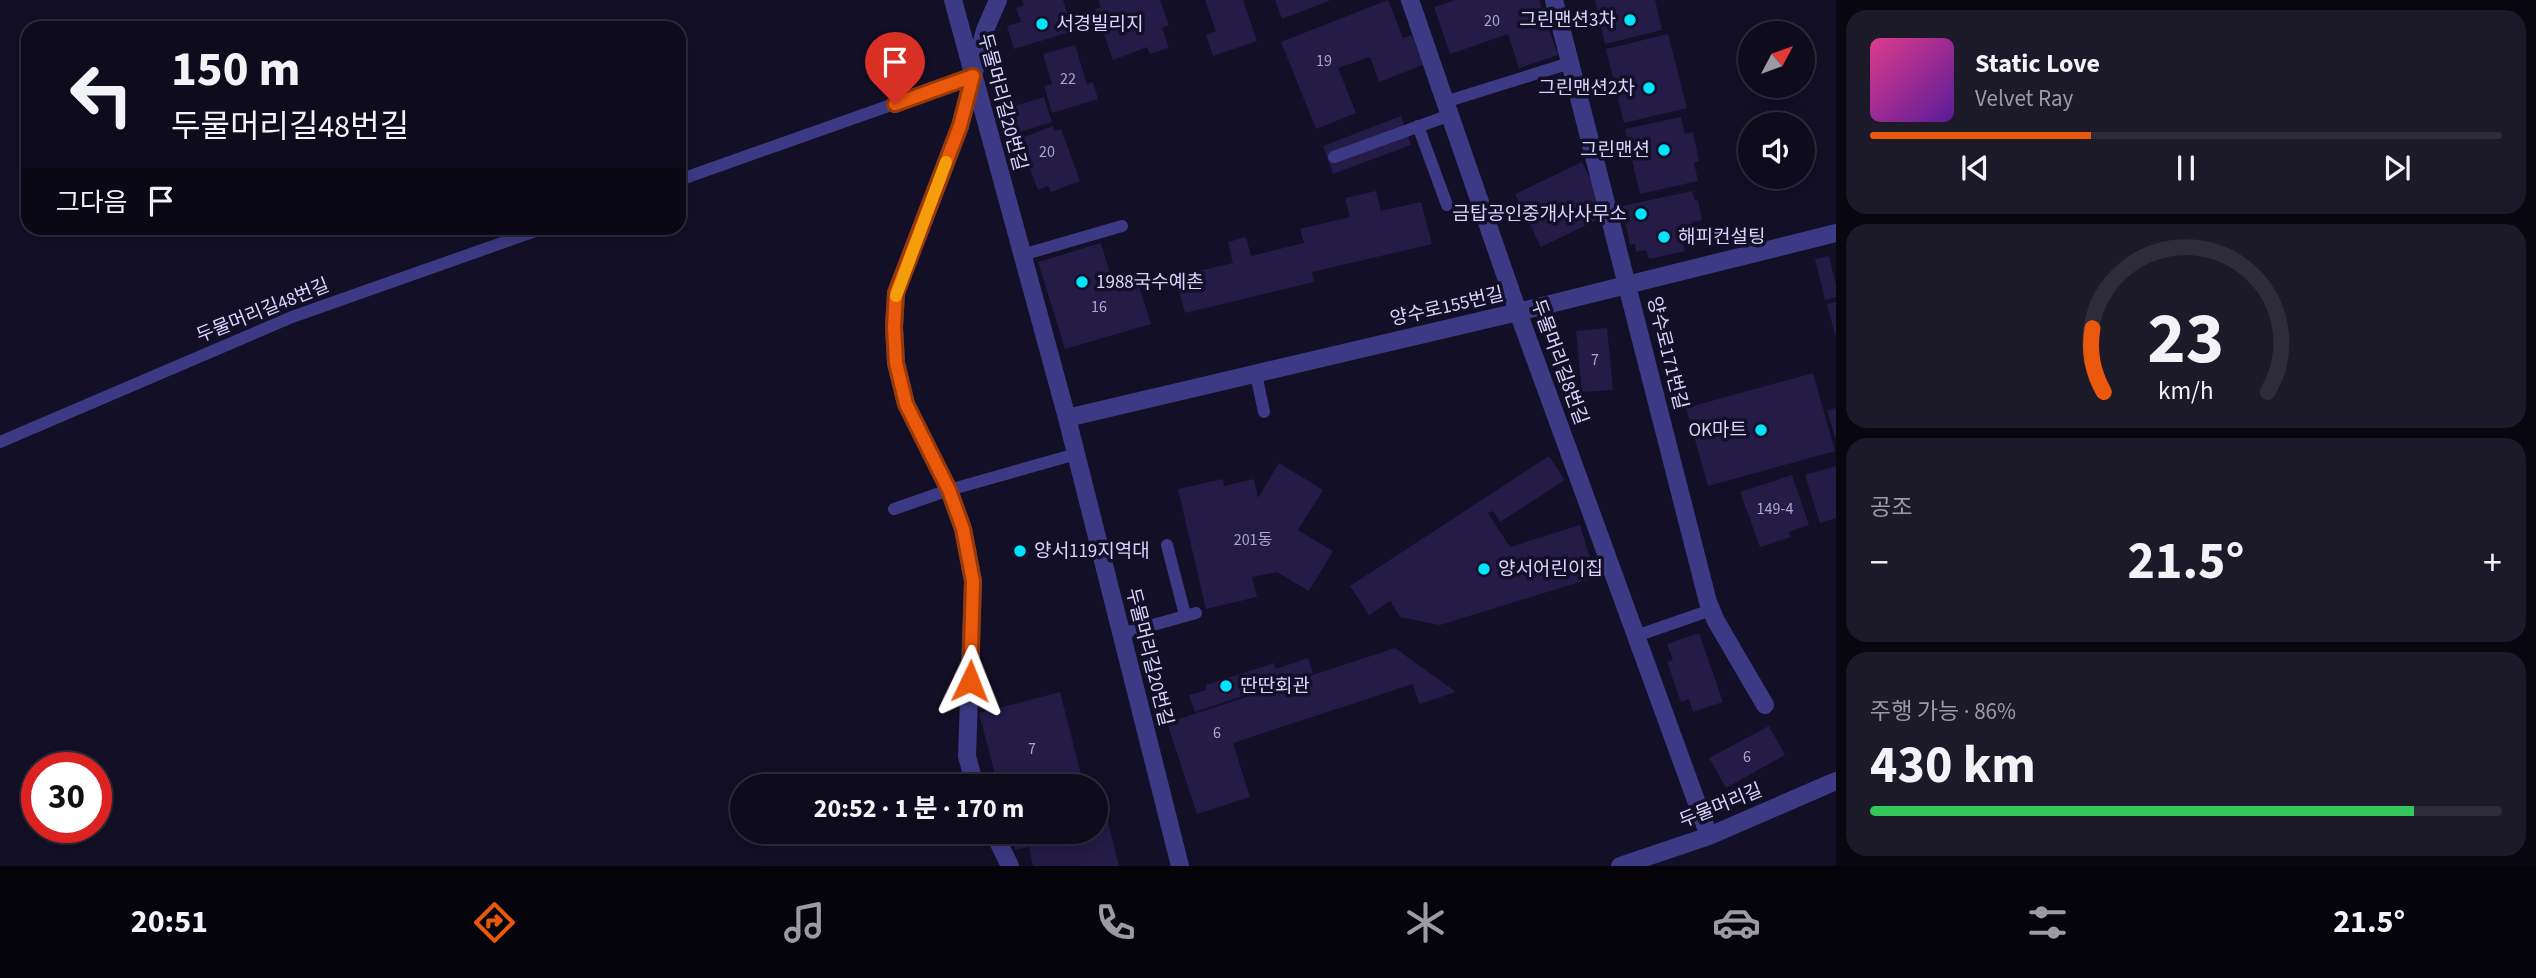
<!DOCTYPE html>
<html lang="ko">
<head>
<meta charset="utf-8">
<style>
	:root { --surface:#0e0b1c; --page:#1c1929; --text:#f1f3f6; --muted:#9b9ba3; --line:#2e2b3b; --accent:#ea580c }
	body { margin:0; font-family:"Source Sans 3","Noto Sans KR",sans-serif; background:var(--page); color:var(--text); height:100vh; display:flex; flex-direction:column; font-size:26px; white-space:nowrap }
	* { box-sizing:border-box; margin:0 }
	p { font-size:23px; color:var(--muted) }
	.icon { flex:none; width:38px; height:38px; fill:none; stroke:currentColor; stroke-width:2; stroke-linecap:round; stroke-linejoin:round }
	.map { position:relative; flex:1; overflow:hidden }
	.sheet { display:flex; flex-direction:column; gap:10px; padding:10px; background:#08060f; width:700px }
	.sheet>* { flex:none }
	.hud { position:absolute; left:21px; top:21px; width:665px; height:214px; border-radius:21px; box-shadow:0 4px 18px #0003,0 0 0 2px var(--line); background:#0e0b1c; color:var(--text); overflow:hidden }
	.needle { width:46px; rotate:49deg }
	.buttons { position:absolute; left:1738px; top:21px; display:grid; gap:14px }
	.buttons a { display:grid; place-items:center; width:77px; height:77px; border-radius:50%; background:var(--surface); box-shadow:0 4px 18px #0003,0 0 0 2px var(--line); font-size:35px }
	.speed { position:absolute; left:21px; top:752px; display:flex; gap:14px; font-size:35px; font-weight:700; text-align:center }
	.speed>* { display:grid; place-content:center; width:91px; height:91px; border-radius:50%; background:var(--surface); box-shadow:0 4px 18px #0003,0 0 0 2px var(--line); line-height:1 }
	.speed .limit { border:10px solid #d22; background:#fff; color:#111 }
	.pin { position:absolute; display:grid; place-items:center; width:60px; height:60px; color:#fff; margin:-72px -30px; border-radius:50% 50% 50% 0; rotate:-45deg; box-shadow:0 0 7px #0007 }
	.pin .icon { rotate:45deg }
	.me { position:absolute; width:77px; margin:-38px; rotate:2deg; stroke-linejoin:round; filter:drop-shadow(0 0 5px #0008) }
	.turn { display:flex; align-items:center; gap:24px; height:147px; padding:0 35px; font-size:32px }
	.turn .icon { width:91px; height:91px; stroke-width:2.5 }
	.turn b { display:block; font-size:49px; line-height:60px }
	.then { display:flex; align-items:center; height:66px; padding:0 35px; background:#0003; gap:14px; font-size:26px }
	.big { font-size:52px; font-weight:700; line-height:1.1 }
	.sheet .card { flex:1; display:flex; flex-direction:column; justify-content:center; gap:10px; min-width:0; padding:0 24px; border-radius:21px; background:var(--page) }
	.sheet .dial { align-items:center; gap:0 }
	.dial svg { height:182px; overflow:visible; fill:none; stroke:var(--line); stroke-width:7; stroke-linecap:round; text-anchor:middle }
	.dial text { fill:var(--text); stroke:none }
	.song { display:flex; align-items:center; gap:21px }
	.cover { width:84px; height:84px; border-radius:10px; background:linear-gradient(135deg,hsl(330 70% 55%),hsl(270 70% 35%)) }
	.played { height:7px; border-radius:4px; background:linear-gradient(90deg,var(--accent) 35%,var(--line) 35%) }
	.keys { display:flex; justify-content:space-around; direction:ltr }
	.heat { display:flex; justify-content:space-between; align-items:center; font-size:38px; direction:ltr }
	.charge { height:10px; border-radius:5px; background:linear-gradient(90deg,#34c759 86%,var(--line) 0) }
	.trip { position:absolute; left:730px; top:774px; width:378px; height:70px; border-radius:35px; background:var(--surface); box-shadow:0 4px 18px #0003,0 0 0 2px var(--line); font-weight:700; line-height:70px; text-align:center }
	.tab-bar { display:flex; height:112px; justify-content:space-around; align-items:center; background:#06040b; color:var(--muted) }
	.tab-bar .icon { width:49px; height:49px }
	.tab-bar .selected { color:var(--accent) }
	.tab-bar b { font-size:32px; color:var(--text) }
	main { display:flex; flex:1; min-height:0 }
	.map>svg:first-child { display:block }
	.building { fill:#241b47 }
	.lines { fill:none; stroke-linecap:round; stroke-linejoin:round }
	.lane { stroke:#3d3a85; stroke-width:12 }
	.street { stroke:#3d3a85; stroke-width:18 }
	.route-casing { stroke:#983908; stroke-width:18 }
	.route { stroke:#ea580c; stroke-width:12 }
	.slow { stroke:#f59e0b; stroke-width:12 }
	.poi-dot { fill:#00e5ff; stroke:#130f26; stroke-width:2.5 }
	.labels { text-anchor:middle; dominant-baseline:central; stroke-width:7; stroke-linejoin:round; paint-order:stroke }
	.number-label { font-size:16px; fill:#aca6d1 }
	.poi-label { font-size:19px; fill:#d9d4ff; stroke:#130f26; text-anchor:start }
	.street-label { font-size:19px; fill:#d9d4ff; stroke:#130f26 }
</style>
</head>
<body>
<main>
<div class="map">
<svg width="1836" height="866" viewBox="0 0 1836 866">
	<rect width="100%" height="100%" fill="#130f26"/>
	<!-- building -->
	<path class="building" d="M1022,0H1063L1073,31L1014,49L1007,26L1021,22L1016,8L1024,5Z
		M1098,0H1160L1169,25L1162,28L1169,48L1150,54L1147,47L1113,60L1095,9L1101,7Z
		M1205,0H1243L1257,41L1213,56L1206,35L1216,31Z
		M1275,0H1331L1282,19Z
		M1388,0L1403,38L1412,35L1423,65L1379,82L1370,57L1338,68L1356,113L1316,129L1281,42Z
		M1455,0H1539L1558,55L1519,68L1508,34L1450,54L1434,7Z
		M1595,0H1655L1662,30L1605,44Z
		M1668,34L1687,108L1624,123L1606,49Z
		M1075,45L1087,84L1093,82L1098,99L1052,113L1044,86L1052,84L1043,54Z
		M1044,97L1052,122L1010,135L1002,110Z
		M1401,116L1411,145L1333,174L1323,146Z
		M1681,117L1685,134L1693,132L1699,161L1694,163L1698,181L1640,194L1625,129Z
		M1053,126L1055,131L1061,129L1080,181L1051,192L1048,186L1038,190L1019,139Z
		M1582,162L1602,202L1593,206L1599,219L1541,247L1515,194Z
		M1376,191L1381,211L1421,202L1432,244L1312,272L1314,282L1185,313L1175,276L1233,263L1228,242L1246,237L1251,256L1304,243L1300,229L1350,217L1345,198Z
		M1692,191L1695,201L1698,200L1702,220L1691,222L1694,234L1682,236L1685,251L1649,259L1646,250L1636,252L1635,244L1630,245L1622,206Z
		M1101,243L1115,290L1138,283L1151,324L1065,349L1038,262Z
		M1829,256L1836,285V297L1825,300L1815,259Z
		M1836,302V335H1835L1827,304Z
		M1607,328L1613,390L1582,392L1576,331Z
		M1813,373L1835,451L1708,486L1686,408Z
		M1836,408V437H1835L1827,410Z
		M1549,456L1565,480L1500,522L1493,511L1488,513L1510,547L1580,525L1596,577L1440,625L1400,617L1390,601L1369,615L1350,586Z
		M1279,463L1323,490L1298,530L1333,551L1309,591L1277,572L1252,577L1257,597L1206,609L1178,489L1223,479L1224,486L1254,479L1258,498Z
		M1836,466V518L1820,523L1805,475Z
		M1792,475L1809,525L1789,532L1791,537L1760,547L1740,492Z
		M1699,633L1723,702L1693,712L1689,699L1681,702L1667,662L1673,660L1667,644Z
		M1395,648L1456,692L1419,704L1413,684L1233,743L1250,797L1197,814L1167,723Z
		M1308,658L1313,673L1195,712L1189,695L1206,690V685L1274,663L1276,669Z
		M1060,692L1084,786H998L979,713Z
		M1769,726L1785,755L1726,788L1709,758Z
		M1102,798L1119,866H1033L1029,847L1015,850L1010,831H1096V799Z"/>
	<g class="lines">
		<!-- lane -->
		<path class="lane" d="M1445,102L1570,63
			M1418,126L1447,205
			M1334,157L1450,115
			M679,180L973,76
			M1022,255L1122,226
			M1256,374L1264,412
			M0,442L292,317L544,228
			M894,509L949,490L1076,454
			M1167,545L1185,615
			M1121,634L1196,613
			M1636,636L1711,610"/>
		<!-- street -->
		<path class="street" d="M953,0L1067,418L1180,866
			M1410,0L1518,312L1709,836
			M1554,0L1708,602L1716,621L1765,705
			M1067,418L1518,312L1836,233
			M975,786L967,756L973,581L963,529L949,490L906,404L896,363L894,327L896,293L960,126L985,30L998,0
			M993,831L1010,866
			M1620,866L1709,836L1836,781"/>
	</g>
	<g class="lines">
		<!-- route casing -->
		<g class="route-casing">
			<path id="route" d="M895,104L973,76L960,126L896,293L894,327L896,363L906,404L949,490L963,529L973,581L970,681"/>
		</g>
		<!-- route -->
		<use href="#route" class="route"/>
		<!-- slow -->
		<path class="slow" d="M896,296L946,162"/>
	</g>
	<!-- markers -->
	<g class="poi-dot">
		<circle cx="1630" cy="20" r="7"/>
		<circle cx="1042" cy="24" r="7"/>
		<circle cx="1649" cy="88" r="7"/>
		<circle cx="1664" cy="150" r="7"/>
		<circle cx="1641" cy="214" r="7"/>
		<circle cx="1664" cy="237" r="7"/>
		<circle cx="1082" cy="282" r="7"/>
		<circle cx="1761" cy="430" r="7"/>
		<circle cx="1020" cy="551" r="7"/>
		<circle cx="1484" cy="569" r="7"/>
		<circle cx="1226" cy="686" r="7"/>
	</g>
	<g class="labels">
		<!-- number labels -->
		<g class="number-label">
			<text x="1492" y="21">20</text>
			<text x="1324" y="61">19</text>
			<text x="1068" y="79">22</text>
			<text x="1047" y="152">20</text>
			<text x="1099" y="307">16</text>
			<text x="1595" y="360">7</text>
			<text x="1775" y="509">149-4</text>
			<text x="1253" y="540">201동</text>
			<text x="1217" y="733">6</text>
			<text x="1032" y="749">7</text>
			<text x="1747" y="757">6</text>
		</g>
		<!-- poi labels -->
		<g class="poi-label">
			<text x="1616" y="20" text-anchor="end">그린맨션3차</text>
			<text x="1056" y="24">서경빌리지</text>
			<text x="1635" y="88" text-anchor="end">그린맨션2차</text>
			<text x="1650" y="150" text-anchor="end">그린맨션</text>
			<text x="1627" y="214" text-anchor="end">금탑공인중개사사무소</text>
			<text x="1678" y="237">해피컨설팅</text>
			<text x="1096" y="282">1988국수예촌</text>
			<text x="1747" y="430" text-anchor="end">OK마트</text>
			<text x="1034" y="551">양서119지역대</text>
			<text x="1498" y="569">양서어린이집</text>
			<text x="1240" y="686">딴딴회관</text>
		</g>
		<!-- street labels -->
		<g class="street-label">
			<text transform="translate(1002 102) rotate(75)">두물머리길20번길</text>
			<text transform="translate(1447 307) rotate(-13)">양수로155번길</text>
			<text transform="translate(263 311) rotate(-22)">두물머리길48번길</text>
			<text transform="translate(1667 353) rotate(76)">양수로171번길</text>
			<text transform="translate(1559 362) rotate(70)">두물머리길8번길</text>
			<text transform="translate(1149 657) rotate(76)">두물머리길20번길</text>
			<text transform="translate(1721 806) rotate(-22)">두물머리길</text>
		</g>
	</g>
</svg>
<div class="buttons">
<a><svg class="needle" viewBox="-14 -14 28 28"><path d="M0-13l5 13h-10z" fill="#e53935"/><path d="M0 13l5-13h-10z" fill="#9b9ba3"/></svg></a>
<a><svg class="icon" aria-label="sound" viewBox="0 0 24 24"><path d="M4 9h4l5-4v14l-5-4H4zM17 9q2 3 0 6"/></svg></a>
</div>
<div class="speed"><div class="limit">30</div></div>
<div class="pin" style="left:895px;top:104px;background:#d93025"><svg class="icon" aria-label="arrive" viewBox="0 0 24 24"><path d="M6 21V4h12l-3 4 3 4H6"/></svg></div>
<svg class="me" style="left:970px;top:681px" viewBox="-20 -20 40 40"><path d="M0-17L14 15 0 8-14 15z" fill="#ea580c" stroke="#fff" stroke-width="4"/></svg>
<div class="trip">20:52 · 1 분 · 170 m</div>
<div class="hud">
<div class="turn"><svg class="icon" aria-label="left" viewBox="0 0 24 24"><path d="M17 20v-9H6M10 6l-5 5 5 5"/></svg><div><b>150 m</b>두물머리길48번길</div></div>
<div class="then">그다음<svg class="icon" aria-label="arrive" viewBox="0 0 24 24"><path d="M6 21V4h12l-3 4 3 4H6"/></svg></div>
</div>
</div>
<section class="sheet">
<div class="card">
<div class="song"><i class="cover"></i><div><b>Static Love</b><p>Velvet Ray</p></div></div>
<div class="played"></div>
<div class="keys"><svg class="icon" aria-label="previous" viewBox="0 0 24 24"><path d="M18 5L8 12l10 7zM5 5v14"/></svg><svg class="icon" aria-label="pause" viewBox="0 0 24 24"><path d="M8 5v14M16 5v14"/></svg><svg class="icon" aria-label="next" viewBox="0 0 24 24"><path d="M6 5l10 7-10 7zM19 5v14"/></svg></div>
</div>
<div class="card dial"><svg viewBox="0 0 100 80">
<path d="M14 69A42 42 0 1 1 86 69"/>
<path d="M14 69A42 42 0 0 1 9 41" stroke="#ea580c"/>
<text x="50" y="56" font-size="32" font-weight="700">23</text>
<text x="50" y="72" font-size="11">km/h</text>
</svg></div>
<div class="card"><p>공조</p>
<div class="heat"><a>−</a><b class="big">21.5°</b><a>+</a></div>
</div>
<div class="card"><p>주행 가능 · 86%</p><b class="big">430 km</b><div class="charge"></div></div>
</section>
</main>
<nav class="tab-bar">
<b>20:51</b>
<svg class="icon selected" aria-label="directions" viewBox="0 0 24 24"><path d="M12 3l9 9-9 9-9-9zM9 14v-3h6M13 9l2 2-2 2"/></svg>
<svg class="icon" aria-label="music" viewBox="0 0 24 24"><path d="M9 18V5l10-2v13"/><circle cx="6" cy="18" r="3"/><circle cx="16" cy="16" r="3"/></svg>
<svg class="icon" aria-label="phone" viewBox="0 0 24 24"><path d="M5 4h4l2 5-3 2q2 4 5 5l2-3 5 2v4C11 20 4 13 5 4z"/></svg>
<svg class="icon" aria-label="climate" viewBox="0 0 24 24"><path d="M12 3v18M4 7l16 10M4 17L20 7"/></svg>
<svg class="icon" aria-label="car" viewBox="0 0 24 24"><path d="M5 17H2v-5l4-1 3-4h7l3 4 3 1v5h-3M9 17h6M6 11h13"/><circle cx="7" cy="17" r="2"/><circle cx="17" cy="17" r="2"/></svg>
<svg class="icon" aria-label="filters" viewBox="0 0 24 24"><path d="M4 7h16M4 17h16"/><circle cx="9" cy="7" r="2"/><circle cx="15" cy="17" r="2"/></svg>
<b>21.5°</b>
</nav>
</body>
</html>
